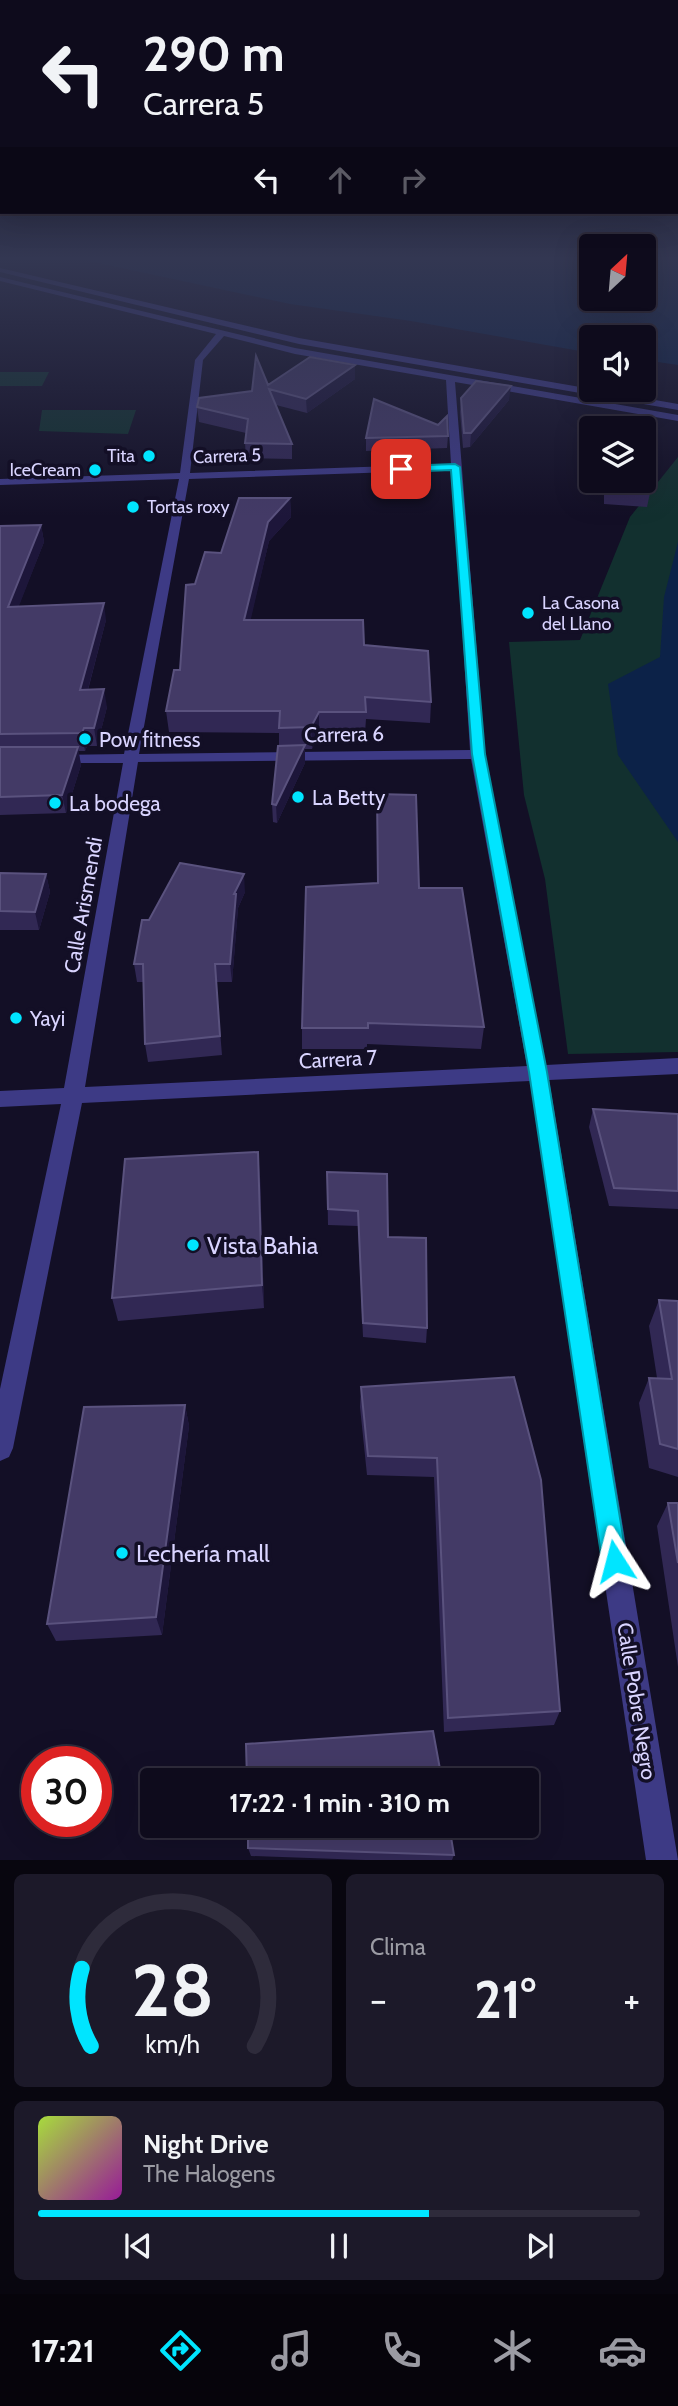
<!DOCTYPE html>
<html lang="es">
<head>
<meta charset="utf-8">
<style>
	:root { --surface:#0e0b1c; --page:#1c1929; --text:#f1f3f6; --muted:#9b9ba3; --line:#2e2b3b; --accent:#00e5ff }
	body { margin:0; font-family:Cabin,sans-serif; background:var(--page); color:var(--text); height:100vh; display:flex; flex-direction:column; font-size:26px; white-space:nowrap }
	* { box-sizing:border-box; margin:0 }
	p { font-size:23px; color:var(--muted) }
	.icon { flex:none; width:38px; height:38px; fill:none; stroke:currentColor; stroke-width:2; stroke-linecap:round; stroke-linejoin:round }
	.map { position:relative; height:1860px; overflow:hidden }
	.details { display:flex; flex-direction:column; gap:14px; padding:14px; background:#08060f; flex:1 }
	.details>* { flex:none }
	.guide { position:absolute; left:0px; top:0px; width:679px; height:214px; box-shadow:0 7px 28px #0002,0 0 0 2px var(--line); background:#0e0b1c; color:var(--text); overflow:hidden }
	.needle { width:46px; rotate:26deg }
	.tools { position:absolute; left:579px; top:234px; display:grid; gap:14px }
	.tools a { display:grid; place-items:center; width:77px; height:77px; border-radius:7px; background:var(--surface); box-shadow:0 7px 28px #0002,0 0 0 2px var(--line); font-size:35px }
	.speed { position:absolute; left:21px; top:1746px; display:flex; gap:14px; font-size:35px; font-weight:700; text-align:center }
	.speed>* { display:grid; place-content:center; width:91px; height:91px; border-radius:50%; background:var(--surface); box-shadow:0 7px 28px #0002,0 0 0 2px var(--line); line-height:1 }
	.speed .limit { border:10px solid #d22; background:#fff; color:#111 }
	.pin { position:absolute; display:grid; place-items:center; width:60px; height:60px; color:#fff; margin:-30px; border-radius:14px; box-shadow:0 4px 10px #0006 }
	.me { position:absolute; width:77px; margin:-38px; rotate:351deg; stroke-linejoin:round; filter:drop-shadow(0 0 5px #0008) }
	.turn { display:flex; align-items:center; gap:24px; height:147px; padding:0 28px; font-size:32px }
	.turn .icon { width:91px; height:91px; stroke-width:2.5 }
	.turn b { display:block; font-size:49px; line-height:60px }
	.lanes { display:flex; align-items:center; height:66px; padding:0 28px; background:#0003; justify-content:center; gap:35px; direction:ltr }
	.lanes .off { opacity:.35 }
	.big { font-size:52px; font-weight:800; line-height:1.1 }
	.details .tile { flex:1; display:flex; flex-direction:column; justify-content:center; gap:10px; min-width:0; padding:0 24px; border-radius:10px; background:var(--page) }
	.details .dial { align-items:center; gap:0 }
	.dial svg { height:182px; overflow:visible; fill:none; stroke:var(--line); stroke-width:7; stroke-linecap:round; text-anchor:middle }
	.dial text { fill:var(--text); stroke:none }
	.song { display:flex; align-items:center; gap:21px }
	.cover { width:84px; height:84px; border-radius:10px; background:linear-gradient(135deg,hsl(80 70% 55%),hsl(300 70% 35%)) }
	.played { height:7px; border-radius:4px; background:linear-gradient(90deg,var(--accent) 65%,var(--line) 65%) }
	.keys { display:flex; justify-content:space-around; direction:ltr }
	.heat { display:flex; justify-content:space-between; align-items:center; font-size:38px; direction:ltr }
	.details .tiles { flex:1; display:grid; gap:14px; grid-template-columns:1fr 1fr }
	.tile:last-child { grid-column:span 2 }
	.trip { position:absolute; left:140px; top:1768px; width:399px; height:70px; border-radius:7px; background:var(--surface); box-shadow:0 7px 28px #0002,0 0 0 2px var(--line); font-weight:800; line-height:70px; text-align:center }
	.dock { display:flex; height:112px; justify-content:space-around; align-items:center; background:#06040b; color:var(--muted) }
	.dock .icon { width:49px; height:49px }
	.dock .active { color:var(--accent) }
	.dock b { font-size:32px; color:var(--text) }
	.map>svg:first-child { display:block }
	.green { fill:#12302f }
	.water { fill:#0c2248 }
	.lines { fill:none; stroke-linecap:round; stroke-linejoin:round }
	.pedestrian { fill:#3d3a85; fill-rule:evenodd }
	.minor { fill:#3d3a85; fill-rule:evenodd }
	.wall { fill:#312854 }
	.shaded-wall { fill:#1d163a }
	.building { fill:#433a66; stroke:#5a527e; stroke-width:2 }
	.route { fill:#00e5ff; stroke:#0095a6; stroke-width:2 }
	.poi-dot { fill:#00e5ff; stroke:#130f26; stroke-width:2.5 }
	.labels { text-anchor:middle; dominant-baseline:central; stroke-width:7; stroke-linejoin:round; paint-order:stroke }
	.far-poi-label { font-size:18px; fill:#d9d4ff; stroke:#130f26; text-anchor:end }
	.far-street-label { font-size:18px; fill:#d9d4ff; stroke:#130f26 }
	.street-label { font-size:21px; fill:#d9d4ff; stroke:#130f26 }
	.poi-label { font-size:21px; fill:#d9d4ff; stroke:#130f26; text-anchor:start }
	.near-poi-label { font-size:24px; fill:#d9d4ff; stroke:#130f26; text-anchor:start }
</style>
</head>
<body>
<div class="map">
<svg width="678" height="1860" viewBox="0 0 678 1860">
	<rect width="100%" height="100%" fill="#130f26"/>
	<!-- green -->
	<path class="green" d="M0,372H49L42,386H0Z
		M42,410H136L128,434L39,431Z
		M678,457V1052L568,1054L545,879L524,795L509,642L580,640L630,517Z"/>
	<!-- water -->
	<path class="water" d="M70,257H591L592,299H644V257H678V365L644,360V338H592L591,353L411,321L290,304Z
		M678,542V842L618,755L608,684L660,657L664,597Z"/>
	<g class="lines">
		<!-- pedestrian -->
		<path class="pedestrian" d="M0,268L299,338L678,404V410L299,344L0,272Z"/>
		<!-- minor -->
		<path class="minor" d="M0,277L295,348L678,415V421L455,382L485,754L546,1065L678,1058V1074L549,1080L678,1860H646L530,1081L82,1103L13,1448L9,1457L0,1461V1389L61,1104L0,1107V1091L64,1088L123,763H56L49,759L56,755L124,754L179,479L0,485V479L180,473L195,360L216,334L0,281ZM224,336L295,354L446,380L451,464L190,473L203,360ZM452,470L470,750L139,754L189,479ZM471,759L527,1066L85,1087L138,762Z"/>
	</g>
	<!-- wall -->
	<path class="wall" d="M355,365V379L307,413L276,405L292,444V459L246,458L245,443L246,433L199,422L197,407L252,391L268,385Z
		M461,398L509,400L470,447L463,448L460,412Z
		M448,436L447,448L366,451V438Z
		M604,481H644L650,493L647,507L604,504Z
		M290,498L291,517L269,541L250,620L364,645L431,702L430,723L366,719L365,733H319L312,749H305V763L277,823L273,822L272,804L279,746V733L169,732L166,711L180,670L195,584L221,553Z
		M41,525L44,542L18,607L106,620L88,690L107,707L97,746H87L85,751H78L81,765L66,813L0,815V526Z
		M377,794L484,1027L481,1049L367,1044V1049H302V1028L377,883Z
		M0,873L46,874L50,892L39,930H0Z
		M245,892L238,908L232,982H216L222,1055L148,1062L145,1044L143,982H137L134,964L149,920Z
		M593,1109L678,1114V1209L609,1206L589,1127Z
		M327,1172L388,1237L427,1328L426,1343L363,1337L358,1226L328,1225Z
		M260,1176L264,1308L118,1321L112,1298Z
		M659,1300L678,1301V1477L649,1468L639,1403L649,1378H657L649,1326Z
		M514,1377L560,1711L554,1725L444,1732L434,1477L367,1475L360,1407L361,1387Z
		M185,1405L189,1426L162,1635L56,1641L47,1624Z
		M668,1503H678V1667L657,1526Z
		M248,1848L454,1855L452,1860H365L251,1856Z"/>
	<!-- shaded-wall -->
	<path class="shaded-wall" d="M355,365V379L307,413L306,399Z
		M511,386L509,400L470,447L471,433Z
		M290,498L291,517L269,541L246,640L244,620L268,522Z
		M41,525L44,542L12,624L8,607Z
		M104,603L106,620L83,708L80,690Z
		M104,689L107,707L97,746L94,728Z
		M319,712V733L312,749L311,727Z
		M84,728L87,746L85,751L82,733Z
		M305,745V763L277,823L276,805Z
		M78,747L81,765L66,813L62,795Z
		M46,874L50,892L39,930L35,912Z
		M244,874L245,892L238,908L232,982L230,964L234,894Z
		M258,1152L260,1176L264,1308L262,1285Z
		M185,1405L189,1426L162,1635L156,1617Z"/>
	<!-- building -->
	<path class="building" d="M256,356L268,385L310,357L355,365L306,399L269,389L292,444L245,443L248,419L197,407L199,398L252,391Z
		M476,381L511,386L471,433H464L461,398Z
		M374,399L438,425L447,416L448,436L366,438Z
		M644,434L650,493L606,490V481H644Z
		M239,498H290L268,522L244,620H363L364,645L428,651L431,702L365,697L366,712H319L311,727L279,728L280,711H166L174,670H180L186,585L195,584L205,552L221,553Z
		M41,525L8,607L104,603L80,690L104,689L94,728H84L82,733L0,734V526Z
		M305,745L276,805L272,804L278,746Z
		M0,747H78L62,795L0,797Z
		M377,794L416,795L419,888H462L484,1027L368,1023V1028H302L306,887L378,883Z
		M180,863L244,874L234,894H236L230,964H215L220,1036L145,1044L143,964H134L142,920H149Z
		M0,873L46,874L35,912L0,911Z
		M593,1109L678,1114V1191L614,1188Z
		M258,1152L262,1285L112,1298L125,1159Z
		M327,1172L387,1174L388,1237L426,1238L427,1328L363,1323L358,1211L328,1209Z
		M659,1300L678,1301V1449L660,1444L649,1378L672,1379Z
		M514,1377L541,1480L560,1711L448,1718L437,1458L368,1456L361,1387Z
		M185,1405L156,1617L47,1624L84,1407Z
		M668,1503H678V1563Z
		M433,1731L442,1780H247L246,1744Z
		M248,1825H449L454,1855L248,1848Z"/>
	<!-- sky -->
	<linearGradient id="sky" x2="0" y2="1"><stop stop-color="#0a0815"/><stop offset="0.5" stop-color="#333752"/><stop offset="1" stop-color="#333752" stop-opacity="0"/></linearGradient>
	<rect width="678" height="517" fill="url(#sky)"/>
	<!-- route -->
	<path class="route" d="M455,464L460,467L485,754L547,1072L627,1561L623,1570L615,1573L606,1570L602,1561L529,1072L472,754L451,470L401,472L397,469L401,466Z"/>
	<!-- markers -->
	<g class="poi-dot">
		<circle cx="149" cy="456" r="7"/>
		<circle cx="95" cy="470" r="7"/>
		<circle cx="133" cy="507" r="7"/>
		<circle cx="528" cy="613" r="7"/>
		<circle cx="85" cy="739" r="7"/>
		<circle cx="298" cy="797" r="7"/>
		<circle cx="55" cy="803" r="7"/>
		<circle cx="16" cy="1018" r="7"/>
		<circle cx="193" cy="1245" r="7"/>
		<circle cx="122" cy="1553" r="7"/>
	</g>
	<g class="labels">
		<!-- far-poi labels -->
		<g class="far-poi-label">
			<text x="135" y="456">Tita</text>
			<text x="81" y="470">IceCream</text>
			<text x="147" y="507" text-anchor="start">Tortas roxy</text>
			<text x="542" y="603" text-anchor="start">La Casona<tspan x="542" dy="21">del Llano</tspan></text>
		</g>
		<!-- far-street labels -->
		<g class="far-street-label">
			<text transform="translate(227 456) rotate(-2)">Carrera 5</text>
		</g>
		<!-- street labels -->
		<g class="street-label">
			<text transform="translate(344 734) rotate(-1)">Carrera 6</text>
			<text transform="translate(83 905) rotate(-80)">Calle Arismendi</text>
			<text transform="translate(338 1059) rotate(-3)">Carrera 7</text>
			<text transform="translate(637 1701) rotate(81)">Calle Pobre Negro</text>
		</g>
		<!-- poi labels -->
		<g class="poi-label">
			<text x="99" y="739">Pow fitness</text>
			<text x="312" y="797">La Betty</text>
			<text x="69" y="803">La bodega</text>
			<text x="30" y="1018">Yayi</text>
		</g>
		<!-- near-poi labels -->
		<g class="near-poi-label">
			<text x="207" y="1245">Vista Bahia</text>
			<text x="136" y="1553">Lechería mall</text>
		</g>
	</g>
</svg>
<div class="tools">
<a><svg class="needle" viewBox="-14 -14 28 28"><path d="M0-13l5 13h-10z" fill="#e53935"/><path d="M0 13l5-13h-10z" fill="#9b9ba3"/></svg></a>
<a><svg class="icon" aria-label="sound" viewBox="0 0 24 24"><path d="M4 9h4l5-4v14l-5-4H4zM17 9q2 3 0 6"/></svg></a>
<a><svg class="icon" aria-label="layers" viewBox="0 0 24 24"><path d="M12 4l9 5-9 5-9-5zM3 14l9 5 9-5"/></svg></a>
</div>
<div class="speed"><div class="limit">30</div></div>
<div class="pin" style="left:401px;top:469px;background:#d93025"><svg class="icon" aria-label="arrive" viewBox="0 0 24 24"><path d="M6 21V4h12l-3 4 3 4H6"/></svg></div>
<svg class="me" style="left:615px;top:1561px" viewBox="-20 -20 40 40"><path d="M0-17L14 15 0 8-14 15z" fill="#00e5ff" stroke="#fff" stroke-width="4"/></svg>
<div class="trip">17:22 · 1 min · 310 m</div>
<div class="guide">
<div class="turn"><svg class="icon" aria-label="left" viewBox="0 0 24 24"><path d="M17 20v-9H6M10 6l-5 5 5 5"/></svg><div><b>290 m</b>Carrera 5</div></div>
<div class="lanes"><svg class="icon" aria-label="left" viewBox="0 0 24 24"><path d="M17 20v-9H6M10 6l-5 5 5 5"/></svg><svg class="icon off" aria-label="ahead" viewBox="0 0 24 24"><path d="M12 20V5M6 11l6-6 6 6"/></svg><svg class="icon off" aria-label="right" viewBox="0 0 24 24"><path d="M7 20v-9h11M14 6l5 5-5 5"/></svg></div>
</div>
</div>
<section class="details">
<div class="tiles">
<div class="tile dial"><svg viewBox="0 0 100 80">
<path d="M14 69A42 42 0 1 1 86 69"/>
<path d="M14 69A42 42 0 0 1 10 35" stroke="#00e5ff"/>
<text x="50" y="56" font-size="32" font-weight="700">28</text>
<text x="50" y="72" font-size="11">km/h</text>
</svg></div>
<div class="tile"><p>Clima</p>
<div class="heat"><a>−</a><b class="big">21°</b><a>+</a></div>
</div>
<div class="tile">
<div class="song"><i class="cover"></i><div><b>Night Drive</b><p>The Halogens</p></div></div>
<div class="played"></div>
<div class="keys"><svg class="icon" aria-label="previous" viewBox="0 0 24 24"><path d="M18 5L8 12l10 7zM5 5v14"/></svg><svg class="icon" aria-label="pause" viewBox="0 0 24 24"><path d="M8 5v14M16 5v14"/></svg><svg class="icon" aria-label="next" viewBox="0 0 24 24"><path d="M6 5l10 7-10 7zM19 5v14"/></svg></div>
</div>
</div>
</section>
<nav class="dock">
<b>17:21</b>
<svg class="icon active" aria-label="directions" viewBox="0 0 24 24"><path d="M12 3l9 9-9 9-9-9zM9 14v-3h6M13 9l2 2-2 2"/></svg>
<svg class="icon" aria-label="music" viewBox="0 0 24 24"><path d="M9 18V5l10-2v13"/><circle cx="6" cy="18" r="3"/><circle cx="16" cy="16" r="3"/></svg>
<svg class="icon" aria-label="phone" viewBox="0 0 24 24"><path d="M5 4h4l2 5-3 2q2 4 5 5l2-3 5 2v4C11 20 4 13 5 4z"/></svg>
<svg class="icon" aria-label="climate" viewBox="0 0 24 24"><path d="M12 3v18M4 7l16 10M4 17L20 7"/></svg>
<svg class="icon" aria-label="car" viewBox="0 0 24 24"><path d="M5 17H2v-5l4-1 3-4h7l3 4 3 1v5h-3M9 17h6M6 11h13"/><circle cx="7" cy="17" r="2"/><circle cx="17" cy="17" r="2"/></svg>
</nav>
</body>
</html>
